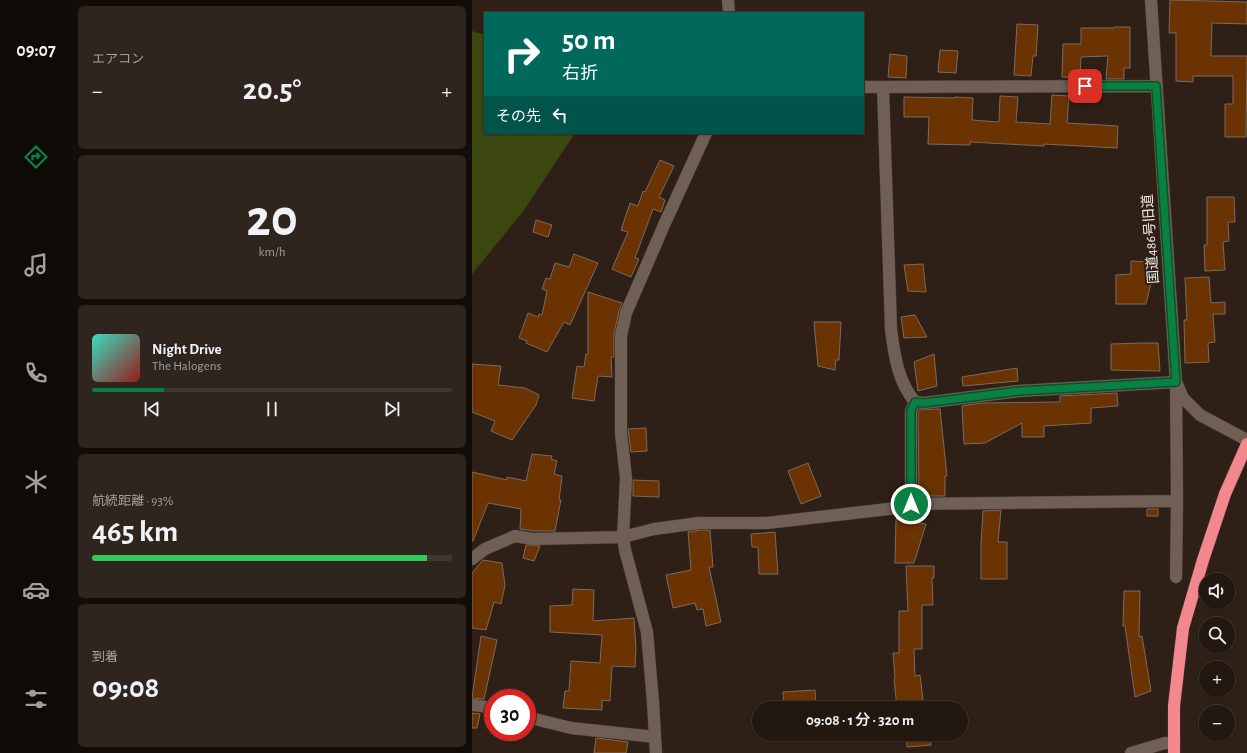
<!DOCTYPE html>
<html lang="ja">
<head>
<meta charset="utf-8">
<style>
	:root { --surface:#221810; --page:#2e251e; --text:#f1f3f6; --muted:#a2a09f; --line:#3f3730; --accent:#0b8043 }
	body { margin:0; font-family:"Alegreya Sans","Noto Sans JP",sans-serif; background:var(--page); color:var(--text); height:100vh; display:flex; flex-direction:column; font-size:15px; white-space:nowrap }
	* { box-sizing:border-box; margin:0 }
	p { font-size:13px; color:var(--muted) }
	.icon { flex:none; width:22px; height:22px; fill:none; stroke:currentColor; stroke-width:2; stroke-linecap:round; stroke-linejoin:round }
	.map { position:relative; flex:1; overflow:hidden }
	.sheet { display:flex; flex-direction:column; gap:6px; padding:6px; background:#130d09; width:400px }
	.sheet>* { flex:none }
	.hud { position:absolute; left:12px; top:12px; width:380px; height:122px; border-radius:0px; box-shadow:0 1px 3px #0004,0 0 0 1px var(--line); background:#00695c; color:#fff; overflow:hidden }
	.buttons { position:absolute; left:727px; top:573px; display:grid; gap:8px }
	.buttons a { display:grid; place-items:center; width:36px; height:36px; border-radius:50%; background:var(--surface); box-shadow:0 1px 3px #0004,0 0 0 1px var(--line); font-size:20px }
	.speed { position:absolute; left:12px; top:689px; display:flex; gap:8px; font-size:20px; font-weight:700; text-align:center }
	.speed>* { display:grid; place-content:center; width:52px; height:52px; border-radius:50%; background:var(--surface); box-shadow:0 1px 3px #0004,0 0 0 1px var(--line); line-height:1 }
	.speed .limit { border:6px solid #d22; background:#fff; color:#111 }
	.pin { position:absolute; display:grid; place-items:center; width:34px; height:34px; color:#fff; margin:-17px; border-radius:8px; box-shadow:0 2px 6px #0006 }
	.me { position:absolute; width:44px; margin:-22px; rotate:0deg; stroke-linejoin:round; filter:drop-shadow(0 0 3px #0008) }
	.turn { display:flex; align-items:center; gap:14px; height:84px; padding:0 12px; font-size:18px }
	.turn .icon { width:52px; height:52px; stroke-width:2.5 }
	.turn b { display:block; font-size:28px; line-height:34px }
	.then { display:flex; align-items:center; height:38px; padding:0 12px; background:#0003; gap:8px; font-size:15px }
	.big { font-size:30px; font-weight:600; line-height:1.1 }
	.sheet .tile { flex:1; display:flex; flex-direction:column; justify-content:center; gap:6px; min-width:0; padding:0 14px; border-radius:6px; background:var(--page) }
	.sheet .dial { align-items:center; gap:0 }
	.dial b { font-size:52px; line-height:1 }
	.song { display:flex; align-items:center; gap:12px }
	.cover { width:48px; height:48px; border-radius:6px; background:linear-gradient(135deg,hsl(170 70% 55%),hsl(0 70% 35%)) }
	.played { height:4px; border-radius:2px; background:linear-gradient(90deg,var(--accent) 20%,var(--line) 20%) }
	.keys { display:flex; justify-content:space-around; direction:ltr }
	.heat { display:flex; justify-content:space-between; align-items:center; font-size:22px; direction:ltr }
	.charge { height:6px; border-radius:3px; background:linear-gradient(90deg,#34c759 93%,var(--line) 0) }
	.trip { position:absolute; left:280px; top:701px; width:216px; height:40px; border-radius:20px; background:var(--surface); box-shadow:0 1px 3px #0004,0 0 0 1px var(--line); font-weight:600; line-height:40px; text-align:center }
	main { display:flex; flex:1; min-height:0 }
	.tab-bar { display:flex; flex-direction:column; width:72px; justify-content:space-around; align-items:center; background:#0e0a06; color:var(--muted) }
	.tab-bar .icon { width:28px; height:28px }
	.tab-bar .on { color:var(--accent) }
	.tab-bar b { font-size:18px; color:var(--text) }
	.map>svg:first-child { display:block }
	.green { fill:#3c4710 }
	.building { fill:#6a3301; stroke:#7c6a5f }
	.lines { fill:none; stroke-linecap:round; stroke-linejoin:round }
	.minor-casing { stroke:#473b35; stroke-width:13 }
	.highway-casing { stroke:#473b35; stroke-width:13 }
	.minor { stroke:#705f54; stroke-width:12 }
	.highway { stroke:#f2878e; stroke-width:12 }
	.route-casing { stroke:#07532c; stroke-width:10 }
	.route { stroke:#0b8043; stroke-width:7 }
	.labels { text-anchor:middle; dominant-baseline:central; stroke-width:4; stroke-linejoin:round; paint-order:stroke }
	.street-label { font-size:14px; fill:#f6ece5; stroke:#2e2016 }
</style>
</head>
<body>
<main>
<nav class="tab-bar">
<b>09:07</b>
<svg class="icon on" aria-label="directions" viewBox="0 0 24 24"><path d="M12 3l9 9-9 9-9-9zM9 14v-3h6M13 9l2 2-2 2"/></svg>
<svg class="icon" aria-label="music" viewBox="0 0 24 24"><path d="M9 18V5l10-2v13"/><circle cx="6" cy="18" r="3"/><circle cx="16" cy="16" r="3"/></svg>
<svg class="icon" aria-label="phone" viewBox="0 0 24 24"><path d="M5 4h4l2 5-3 2q2 4 5 5l2-3 5 2v4C11 20 4 13 5 4z"/></svg>
<svg class="icon" aria-label="climate" viewBox="0 0 24 24"><path d="M12 3v18M4 7l16 10M4 17L20 7"/></svg>
<svg class="icon" aria-label="car" viewBox="0 0 24 24"><path d="M5 17H2v-5l4-1 3-4h7l3 4 3 1v5h-3M9 17h6M6 11h13"/><circle cx="7" cy="17" r="2"/><circle cx="17" cy="17" r="2"/></svg>
<svg class="icon" aria-label="filters" viewBox="0 0 24 24"><path d="M4 7h16M4 17h16"/><circle cx="9" cy="7" r="2"/><circle cx="15" cy="17" r="2"/></svg>
</nav>
<section class="sheet">
<div class="tile"><p>エアコン</p>
<div class="heat"><a>−</a><b class="big">20.5°</b><a>+</a></div>
</div>
<div class="tile dial"><b>20</b><p>km/h</p></div>
<div class="tile">
<div class="song"><i class="cover"></i><div><b>Night Drive</b><p>The Halogens</p></div></div>
<div class="played"></div>
<div class="keys"><svg class="icon" aria-label="previous" viewBox="0 0 24 24"><path d="M18 5L8 12l10 7zM5 5v14"/></svg><svg class="icon" aria-label="pause" viewBox="0 0 24 24"><path d="M8 5v14M16 5v14"/></svg><svg class="icon" aria-label="next" viewBox="0 0 24 24"><path d="M6 5l10 7-10 7zM19 5v14"/></svg></div>
</div>
<div class="tile"><p>航続距離 · 93%</p><b class="big">465 km</b><div class="charge"></div></div>
<div class="tile"><p>到着</p><b class="big">09:08</b></div>
</section>
<div class="map">
<svg width="775" height="753" viewBox="0 0 775 753">
	<rect width="100%" height="100%" fill="#2e2016"/>
	<!-- green -->
	<path class="green" d="M0,31L13,35V133H103L50,213L0,274Z"/>
	<!-- building -->
	<path class="building" d="M698,0L775,2V24L740,23L739,56H775L774,137H753V104H761V76H721V82L704,81V33H697Z
		M545,24L566,25L564,56H561L559,76L542,75Z
		M642,27H658V68H652V79H634L636,56L609,57L608,78L590,77L591,44H609V28H642Z
		M468,50L486,51L484,73L466,72Z
		M418,54L435,56L434,78L416,77Z
		M580,95L597,96L595,123L646,126L645,148L572,144V146L498,142V145L456,144L457,117H432V97L483,98V97L501,98L500,120L527,122L528,96L546,97L544,122L578,124Z
		M188,160L202,166L187,197L193,200L189,212L181,209L163,258L167,259L159,277L140,269L156,232L149,230L158,203L166,206L171,191L173,192Z
		M735,197H762L763,222H756L757,241L751,242L753,270L733,271L732,245H735Z
		M64,220L80,225L76,237L61,232Z
		M102,254L126,263L98,325L92,322L75,352L54,343L55,341L47,338L56,313L66,317L67,314L70,315L75,291L70,289L74,278L78,279L83,263L97,267Z
		M659,261L682,262V271L674,304H644V275L659,274Z
		M451,264L454,292L436,291L432,265Z
		M737,277L739,303L753,302V314H741L743,342L736,343L737,362L713,363L712,320H715L713,278Z
		M116,292L150,303L147,311L142,334V357H139L140,377L126,376L122,401L100,398L105,366L112,367L114,354H116Z
		M443,315L455,337L432,338L429,317Z
		M342,322H369L367,360H364L363,370L346,366Z
		M672,343H686L688,371L639,370V344Z
		M462,354L465,386L446,391L442,362Z
		M0,364L29,366L26,385L53,388L67,395L64,405L40,440L19,431L23,421L0,412Z
		M545,368L546,381L491,386L490,377Z
		M645,393L646,406L619,408V423L572,426V437H550V423L513,443L492,444L490,406L509,403L588,402V396Z
		M465,409H468L475,476H473V496H447L446,413L448,410Z
		M174,428L175,451L159,452L156,429Z
		M60,454L80,456L79,459L85,461L82,474L90,476L87,500H89L83,531H62L48,529L49,509L16,503L1,541H0V472L35,480V477L54,481Z
		M336,463L349,496L329,504L316,471Z
		M161,480L187,481V497L161,496Z
		M675,509H686V516H675Z
		M529,510L526,542H535V579H509V544L511,511Z
		M424,519L454,524L442,563H423Z
		M228,530H238L241,567H237L249,622L234,626L231,609L225,610L223,603L201,608L194,575L219,570L216,532Z
		M303,532L306,574H287L286,547H280L279,534Z
		M54,545L68,546L62,561L51,558Z
		M11,560L30,563L33,585L29,604L22,602L14,630L0,628V573Z
		M434,566H462V578H460L461,605H450V649H442L443,676L448,675L452,708H425L422,679L423,678L421,653H427V611H436Z
		M101,589L122,590L121,621L162,618L164,648L163,667L140,666L138,701L130,700V710L91,708L93,691H97L99,661L128,663L130,635L78,632V606L100,605Z
		M652,591H668L667,637L670,636L679,691L663,697L653,626H651Z
		M9,636L25,640L12,699L0,698Z
		M343,690L344,708H312L311,692Z
		M0,713L8,714L5,728H0Z
		M434,734H458L459,745L435,747Z
		M124,738L156,742L154,753H122Z"/>
	<g class="lines">
		<!-- minor casing -->
		<g class="minor-casing">
			<path id="minor" d="M256,0L257,13
				M679,0L704,382L711,398L728,415L775,440
				M391,87L684,86
				M411,87L419,329C422,354 426,382 443,402
				M0,559L13,549L43,536L61,539L151,537L182,529L227,523H295L425,508L439,504V411L443,402L452,403L547,391L704,382L705,501L439,504
				M704,577L705,501
				M0,705L9,706L21,709
				M55,717L99,728L183,737
				M184,753L181,702L175,632L153,550L151,537L154,478L149,433V336L154,313L192,225L234,133
				M659,753L693,743H702"/>
		</g>
		<!-- highway casing -->
		<g class="highway-casing">
			<path id="highway" d="M702,753V706L711,628L731,560L753,494L775,444"/>
		</g>
		<!-- minor -->
		<use href="#minor" class="minor"/>
		<!-- highway -->
		<use href="#highway" class="highway"/>
	</g>
	<g class="lines">
		<!-- route casing -->
		<g class="route-casing">
			<path id="route" d="M439,504V410L443,402L452,403L547,391L704,382L684,86H613"/>
		</g>
		<!-- route -->
		<use href="#route" class="route"/>
	</g>
	<g class="labels">
		<!-- street labels -->
		<g class="street-label">
			<text transform="translate(679 239) rotate(-94)">国道486号旧道</text>
		</g>
	</g>
</svg>
<div class="buttons">
<a><svg class="icon" aria-label="sound" viewBox="0 0 24 24"><path d="M4 9h4l5-4v14l-5-4H4zM17 9q2 3 0 6"/></svg></a>
<a><svg class="icon" aria-label="search" viewBox="0 0 24 24"><circle cx="10" cy="10" r="6"/><path d="M15 15l6 6"/></svg></a>
<a>+</a>
<a>−</a>
</div>
<div class="speed"><div class="limit">30</div></div>
<div class="pin" style="left:613px;top:86px;background:#d93025"><svg class="icon" aria-label="arrive" viewBox="0 0 24 24"><path d="M6 21V4h12l-3 4 3 4H6"/></svg></div>
<svg class="me" style="left:439px;top:504px" viewBox="-20 -20 40 40"><circle r="17" fill="#0b8043" stroke="#fff" stroke-width="3"/><path d="M0-11L8 9 0 5-8 9z" fill="#fff"/></svg>
<div class="trip">09:08 · 1 分 · 320 m</div>
<div class="hud">
<div class="turn"><svg class="icon" aria-label="right" viewBox="0 0 24 24"><path d="M7 20v-9h11M14 6l5 5-5 5"/></svg><div><b>50 m</b>右折</div></div>
<div class="then">その先<svg class="icon" aria-label="left" viewBox="0 0 24 24"><path d="M17 20v-9H6M10 6l-5 5 5 5"/></svg></div>
</div>
</div>
</main>
</body>
</html>
